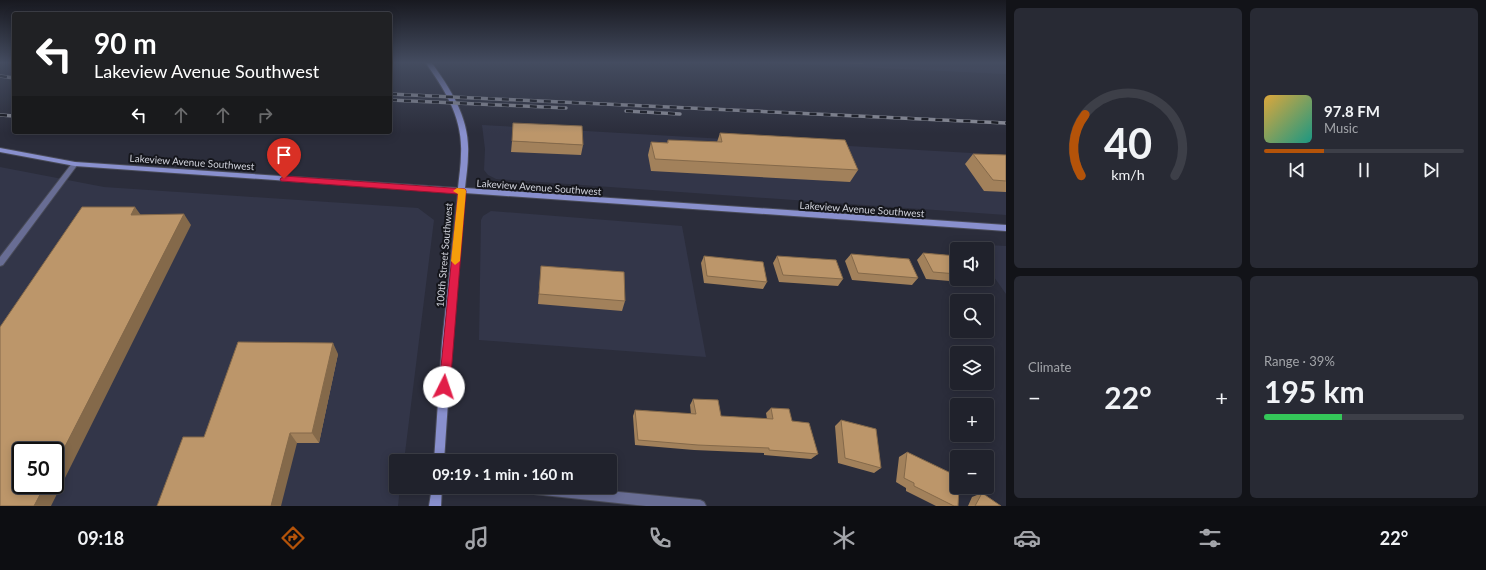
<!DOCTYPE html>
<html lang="en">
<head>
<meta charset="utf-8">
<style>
	:root { --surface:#20222c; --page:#282a34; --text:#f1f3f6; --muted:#a2a4a9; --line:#3d3f48; --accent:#b45309 }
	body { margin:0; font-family:Lato,sans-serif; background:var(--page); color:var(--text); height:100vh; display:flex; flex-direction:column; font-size:15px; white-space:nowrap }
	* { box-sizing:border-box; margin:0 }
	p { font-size:13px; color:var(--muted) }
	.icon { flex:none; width:22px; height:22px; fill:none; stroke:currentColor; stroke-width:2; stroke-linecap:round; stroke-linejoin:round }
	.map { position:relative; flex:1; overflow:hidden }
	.side { display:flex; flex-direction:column; gap:8px; padding:8px; background:#121318; width:480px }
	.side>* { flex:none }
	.top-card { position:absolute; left:12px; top:12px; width:380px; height:122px; border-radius:4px; box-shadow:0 2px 10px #0003,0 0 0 1px var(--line); background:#202124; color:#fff; overflow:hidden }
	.buttons { position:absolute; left:950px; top:242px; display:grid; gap:8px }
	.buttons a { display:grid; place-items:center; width:44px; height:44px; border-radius:4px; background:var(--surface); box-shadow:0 2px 10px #0003,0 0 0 1px var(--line); font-size:20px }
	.speed { position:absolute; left:12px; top:442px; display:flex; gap:8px; font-size:20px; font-weight:700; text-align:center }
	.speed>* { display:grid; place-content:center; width:52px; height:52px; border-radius:50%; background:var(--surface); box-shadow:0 2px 10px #0003,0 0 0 1px var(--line); line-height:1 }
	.speed .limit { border:2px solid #111; border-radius:6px; background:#fff; color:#111 }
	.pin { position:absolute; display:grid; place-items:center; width:34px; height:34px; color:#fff; margin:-41px -17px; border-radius:50% 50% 50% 0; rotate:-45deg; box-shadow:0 0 4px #0007 }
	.pin .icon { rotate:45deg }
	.me { position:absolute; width:44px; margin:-22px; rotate:4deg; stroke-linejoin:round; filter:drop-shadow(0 0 3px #0008) }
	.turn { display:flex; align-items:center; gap:14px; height:84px; padding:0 16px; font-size:18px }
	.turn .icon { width:52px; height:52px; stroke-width:2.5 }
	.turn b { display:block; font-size:28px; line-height:34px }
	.lanes { display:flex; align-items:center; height:38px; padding:0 16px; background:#0003; justify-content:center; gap:20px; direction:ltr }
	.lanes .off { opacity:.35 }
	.big { font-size:30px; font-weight:700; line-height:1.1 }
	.side .card { flex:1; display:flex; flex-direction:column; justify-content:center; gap:6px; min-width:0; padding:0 14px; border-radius:6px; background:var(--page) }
	.side .dial { align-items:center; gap:0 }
	.dial svg { height:104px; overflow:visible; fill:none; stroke:var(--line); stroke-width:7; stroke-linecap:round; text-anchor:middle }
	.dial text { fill:var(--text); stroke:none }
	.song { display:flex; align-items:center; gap:12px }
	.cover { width:48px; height:48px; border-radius:6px; background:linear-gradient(135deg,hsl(40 70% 55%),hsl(170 70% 35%)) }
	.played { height:4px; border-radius:2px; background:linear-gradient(90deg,var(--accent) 30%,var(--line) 30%) }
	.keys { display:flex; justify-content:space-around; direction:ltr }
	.heat { display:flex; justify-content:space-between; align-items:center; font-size:22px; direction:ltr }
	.charge { height:6px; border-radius:3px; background:linear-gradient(90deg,#34c759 39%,var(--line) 0) }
	.side .tiles { flex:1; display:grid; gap:8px; grid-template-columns:repeat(2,1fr) }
	.trip { position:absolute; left:389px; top:454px; width:228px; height:40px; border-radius:4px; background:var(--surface); box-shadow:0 2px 10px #0003,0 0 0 1px var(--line); font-weight:700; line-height:40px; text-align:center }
	.dock { display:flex; height:64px; justify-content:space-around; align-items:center; background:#0d0e12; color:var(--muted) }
	.dock .icon { width:28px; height:28px }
	.dock .on { color:var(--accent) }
	.dock b { font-size:18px; color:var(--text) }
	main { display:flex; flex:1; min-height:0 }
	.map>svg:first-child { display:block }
	.built { fill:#333649; fill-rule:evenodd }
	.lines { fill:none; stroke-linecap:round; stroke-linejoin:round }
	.street-casing { stroke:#494b58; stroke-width:2 }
	.secondary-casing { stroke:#494b58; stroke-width:2 }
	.street { fill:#686d94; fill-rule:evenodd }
	.secondary { fill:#8990ce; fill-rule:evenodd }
	.rail-casing { stroke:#8e909b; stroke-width:3.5 }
	.rail { stroke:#15161c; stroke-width:2.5; stroke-dasharray:7; stroke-linecap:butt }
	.wall { fill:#a2815b }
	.shaded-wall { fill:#84694a }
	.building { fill:#bc966a; stroke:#84694a }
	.route { fill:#e11d48; stroke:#92132f }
	.slow { fill:#f59e0b }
	.labels { text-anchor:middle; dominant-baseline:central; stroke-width:4; stroke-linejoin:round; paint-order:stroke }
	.street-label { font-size:10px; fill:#d0d2db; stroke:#15161c }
</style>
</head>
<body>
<main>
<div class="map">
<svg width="1006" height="506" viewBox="0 0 1006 506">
	<rect width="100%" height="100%" fill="#2b2d3b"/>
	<!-- built -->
	<path class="built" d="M750,62H1006V74Z
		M482,125L1006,155V215L496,179L488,175L484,170L485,149Z
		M0,167L104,187L418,208L434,220L404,461H396V487H400L398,506H0ZM21,451H55V485H21Z
		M491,211L682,226L706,357L479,340L481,220L483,216Z
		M970,244L1006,246V294L987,267V249H974Z"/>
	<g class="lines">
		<!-- street casing -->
		<g class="street-casing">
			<path id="street" d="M73,162H75L78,164L3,265L0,266V257Z
				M510,487H568L700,500L704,502L706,506H646L515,492L511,491Z"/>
		</g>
		<!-- secondary casing -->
		<g class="secondary-casing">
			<path id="secondary" d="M425,62H431C451,89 470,119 468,154C468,166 466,177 465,188L1006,225V231L465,193L452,343L444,461H434L442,343L458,193L75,166L0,152V148L75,162L458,188C459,177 461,165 461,154C463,118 445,90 425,62Z
				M432,487H442L441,506H429Z"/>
		</g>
		<!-- street -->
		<use href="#street" class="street"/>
		<!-- secondary -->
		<use href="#secondary" class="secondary"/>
		<!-- rail casing -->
		<g class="rail-casing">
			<path id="rail" d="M0,76L14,78
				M390,94L1006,123
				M390,100L566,108
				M626,111L680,114
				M0,115L14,116"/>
		</g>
		<!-- rail -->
		<use href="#rail" class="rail"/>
	</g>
	<!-- wall -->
	<path class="wall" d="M834,62H864L863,64L835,63Z
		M720,133L858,170L850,182L651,171L648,155L651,142L667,143L668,140L717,142Z
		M512,141L583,145L581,155L511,152Z
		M973,154L1006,155V192L984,191L965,164Z
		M923,253L957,256V279H987V267L993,277L985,284L926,279L917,260Z
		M851,254L918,278L912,285L852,280L845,261Z
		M704,256L767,282L763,289L704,283L701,263Z
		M777,256L843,279L838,286L779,282L773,263Z
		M541,266L625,301L622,311L538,304Z
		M338,354L319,443H297L204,437Z
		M693,399L721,416L767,419L766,413L771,408L792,421L818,454L811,459L764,455V453L694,450L635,445L633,416L635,410L691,414L690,405Z
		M841,420L881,468L874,473L838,463L835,426Z
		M907,452L958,506H936L906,491V488L896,482L899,457Z
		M982,493L1001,506H968L972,497Z"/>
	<!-- shaded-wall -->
	<path class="shaded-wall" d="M135,207L143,218L131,215Z
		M184,214L191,225L51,506H34L45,485H55V466Z
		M333,343L338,354L319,443L312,433Z
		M290,433L297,443L281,506H271Z"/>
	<!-- building -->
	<path class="building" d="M513,123L582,126L583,145L512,141Z
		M720,133L845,140L858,170L655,159L651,142L668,143V140L722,142Z
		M973,154L1006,155V181L993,180Z
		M82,207H135L131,215L184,214L55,466V451H21V485H45L34,506H0V327Z
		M923,253L957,256V274L933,272Z
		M851,254L909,259L918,278L858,273Z
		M704,256L763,262L767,282L707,276Z
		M777,256L836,260L843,279L783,275Z
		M541,266L624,272L625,301L539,294Z
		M987,267L993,277H987Z
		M238,342L333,343L312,433H290L271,506H157L183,437H204Z
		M693,399L718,400L721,416L773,419L771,408L789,409L792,421L809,423L818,454L769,450V448L698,445L638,440L635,410L696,414Z
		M841,420L876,429L881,468L845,458Z
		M907,452L957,476V487H959L958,506H954L914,486V483L904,478Z
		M982,493L1001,506H975Z"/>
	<!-- sky -->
	<linearGradient id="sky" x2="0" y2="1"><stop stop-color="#181920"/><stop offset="0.47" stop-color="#444c60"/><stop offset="1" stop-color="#444c60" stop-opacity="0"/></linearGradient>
	<rect width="1006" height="133" fill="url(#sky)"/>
	<!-- route -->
	<path class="route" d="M284,176L465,189L466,191L450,387L448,391L444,392L440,391L439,387L458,194L281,181L280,179Z"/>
	<!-- slow -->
	<path class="slow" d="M457,188L465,189L466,191L460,261L455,265L451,261L458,194L453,191Z"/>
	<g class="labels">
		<!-- street labels -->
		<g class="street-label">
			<text transform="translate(192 162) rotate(4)">Lakeview Avenue Southwest</text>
			<text transform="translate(539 187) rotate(4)">Lakeview Avenue Southwest</text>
			<text transform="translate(862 209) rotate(4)">Lakeview Avenue Southwest</text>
			<text transform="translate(444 255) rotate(-85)">100th Street Southwest</text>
		</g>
	</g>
</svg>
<div class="buttons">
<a><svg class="icon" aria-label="sound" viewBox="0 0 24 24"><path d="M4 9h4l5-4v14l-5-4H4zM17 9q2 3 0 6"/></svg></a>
<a><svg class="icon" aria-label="search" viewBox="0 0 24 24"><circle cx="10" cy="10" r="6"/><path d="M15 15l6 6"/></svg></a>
<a><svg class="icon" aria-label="layers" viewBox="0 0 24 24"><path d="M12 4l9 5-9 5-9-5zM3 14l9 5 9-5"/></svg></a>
<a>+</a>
<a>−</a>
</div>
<div class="speed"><div class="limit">50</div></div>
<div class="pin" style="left:284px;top:179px;background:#d93025"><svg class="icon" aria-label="arrive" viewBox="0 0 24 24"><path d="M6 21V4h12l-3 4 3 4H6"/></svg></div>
<svg class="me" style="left:444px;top:387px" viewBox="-20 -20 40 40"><circle r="19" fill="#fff"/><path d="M0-13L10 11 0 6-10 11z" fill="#e11d48"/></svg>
<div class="trip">09:19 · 1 min · 160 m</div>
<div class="top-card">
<div class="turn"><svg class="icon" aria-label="left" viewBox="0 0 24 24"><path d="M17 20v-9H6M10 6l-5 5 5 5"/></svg><div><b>90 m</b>Lakeview Avenue Southwest</div></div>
<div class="lanes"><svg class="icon" aria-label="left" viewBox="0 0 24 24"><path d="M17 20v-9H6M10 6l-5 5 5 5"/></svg><svg class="icon off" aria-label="ahead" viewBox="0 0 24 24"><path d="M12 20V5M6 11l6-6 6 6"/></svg><svg class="icon off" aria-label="ahead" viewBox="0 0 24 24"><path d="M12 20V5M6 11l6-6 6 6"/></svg><svg class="icon off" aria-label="right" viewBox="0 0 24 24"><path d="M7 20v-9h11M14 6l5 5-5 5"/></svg></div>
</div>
</div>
<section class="side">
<div class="tiles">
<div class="card dial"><svg viewBox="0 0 100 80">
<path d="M14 69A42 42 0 1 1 86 69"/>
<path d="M14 69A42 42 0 0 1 17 22" stroke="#b45309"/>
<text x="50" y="56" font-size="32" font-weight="700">40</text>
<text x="50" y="72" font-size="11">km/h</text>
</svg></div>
<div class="card">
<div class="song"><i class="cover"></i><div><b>97.8 FM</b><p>Music</p></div></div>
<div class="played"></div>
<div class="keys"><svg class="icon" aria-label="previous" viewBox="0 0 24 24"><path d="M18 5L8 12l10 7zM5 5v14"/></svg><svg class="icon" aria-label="pause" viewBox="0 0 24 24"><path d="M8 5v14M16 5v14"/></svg><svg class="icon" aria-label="next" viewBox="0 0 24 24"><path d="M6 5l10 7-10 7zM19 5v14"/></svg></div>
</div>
<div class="card"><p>Climate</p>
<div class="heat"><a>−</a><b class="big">22°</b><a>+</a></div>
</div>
<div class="card"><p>Range · 39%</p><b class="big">195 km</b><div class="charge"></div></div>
</div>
</section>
</main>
<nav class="dock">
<b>09:18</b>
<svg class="icon on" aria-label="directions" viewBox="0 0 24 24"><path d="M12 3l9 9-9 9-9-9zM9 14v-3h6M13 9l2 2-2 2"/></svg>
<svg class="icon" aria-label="music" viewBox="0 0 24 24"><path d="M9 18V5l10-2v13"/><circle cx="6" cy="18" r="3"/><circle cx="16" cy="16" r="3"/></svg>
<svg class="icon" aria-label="phone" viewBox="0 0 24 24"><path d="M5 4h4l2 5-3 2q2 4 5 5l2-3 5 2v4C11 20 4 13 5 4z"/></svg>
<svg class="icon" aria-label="climate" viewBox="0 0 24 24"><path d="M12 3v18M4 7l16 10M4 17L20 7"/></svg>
<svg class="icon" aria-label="car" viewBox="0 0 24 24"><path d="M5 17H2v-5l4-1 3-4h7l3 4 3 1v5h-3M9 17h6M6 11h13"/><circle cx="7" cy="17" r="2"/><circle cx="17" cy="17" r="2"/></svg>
<svg class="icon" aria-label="filters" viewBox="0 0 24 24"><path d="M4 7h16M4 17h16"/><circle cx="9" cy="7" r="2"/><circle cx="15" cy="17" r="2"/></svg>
<b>22°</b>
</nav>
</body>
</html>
